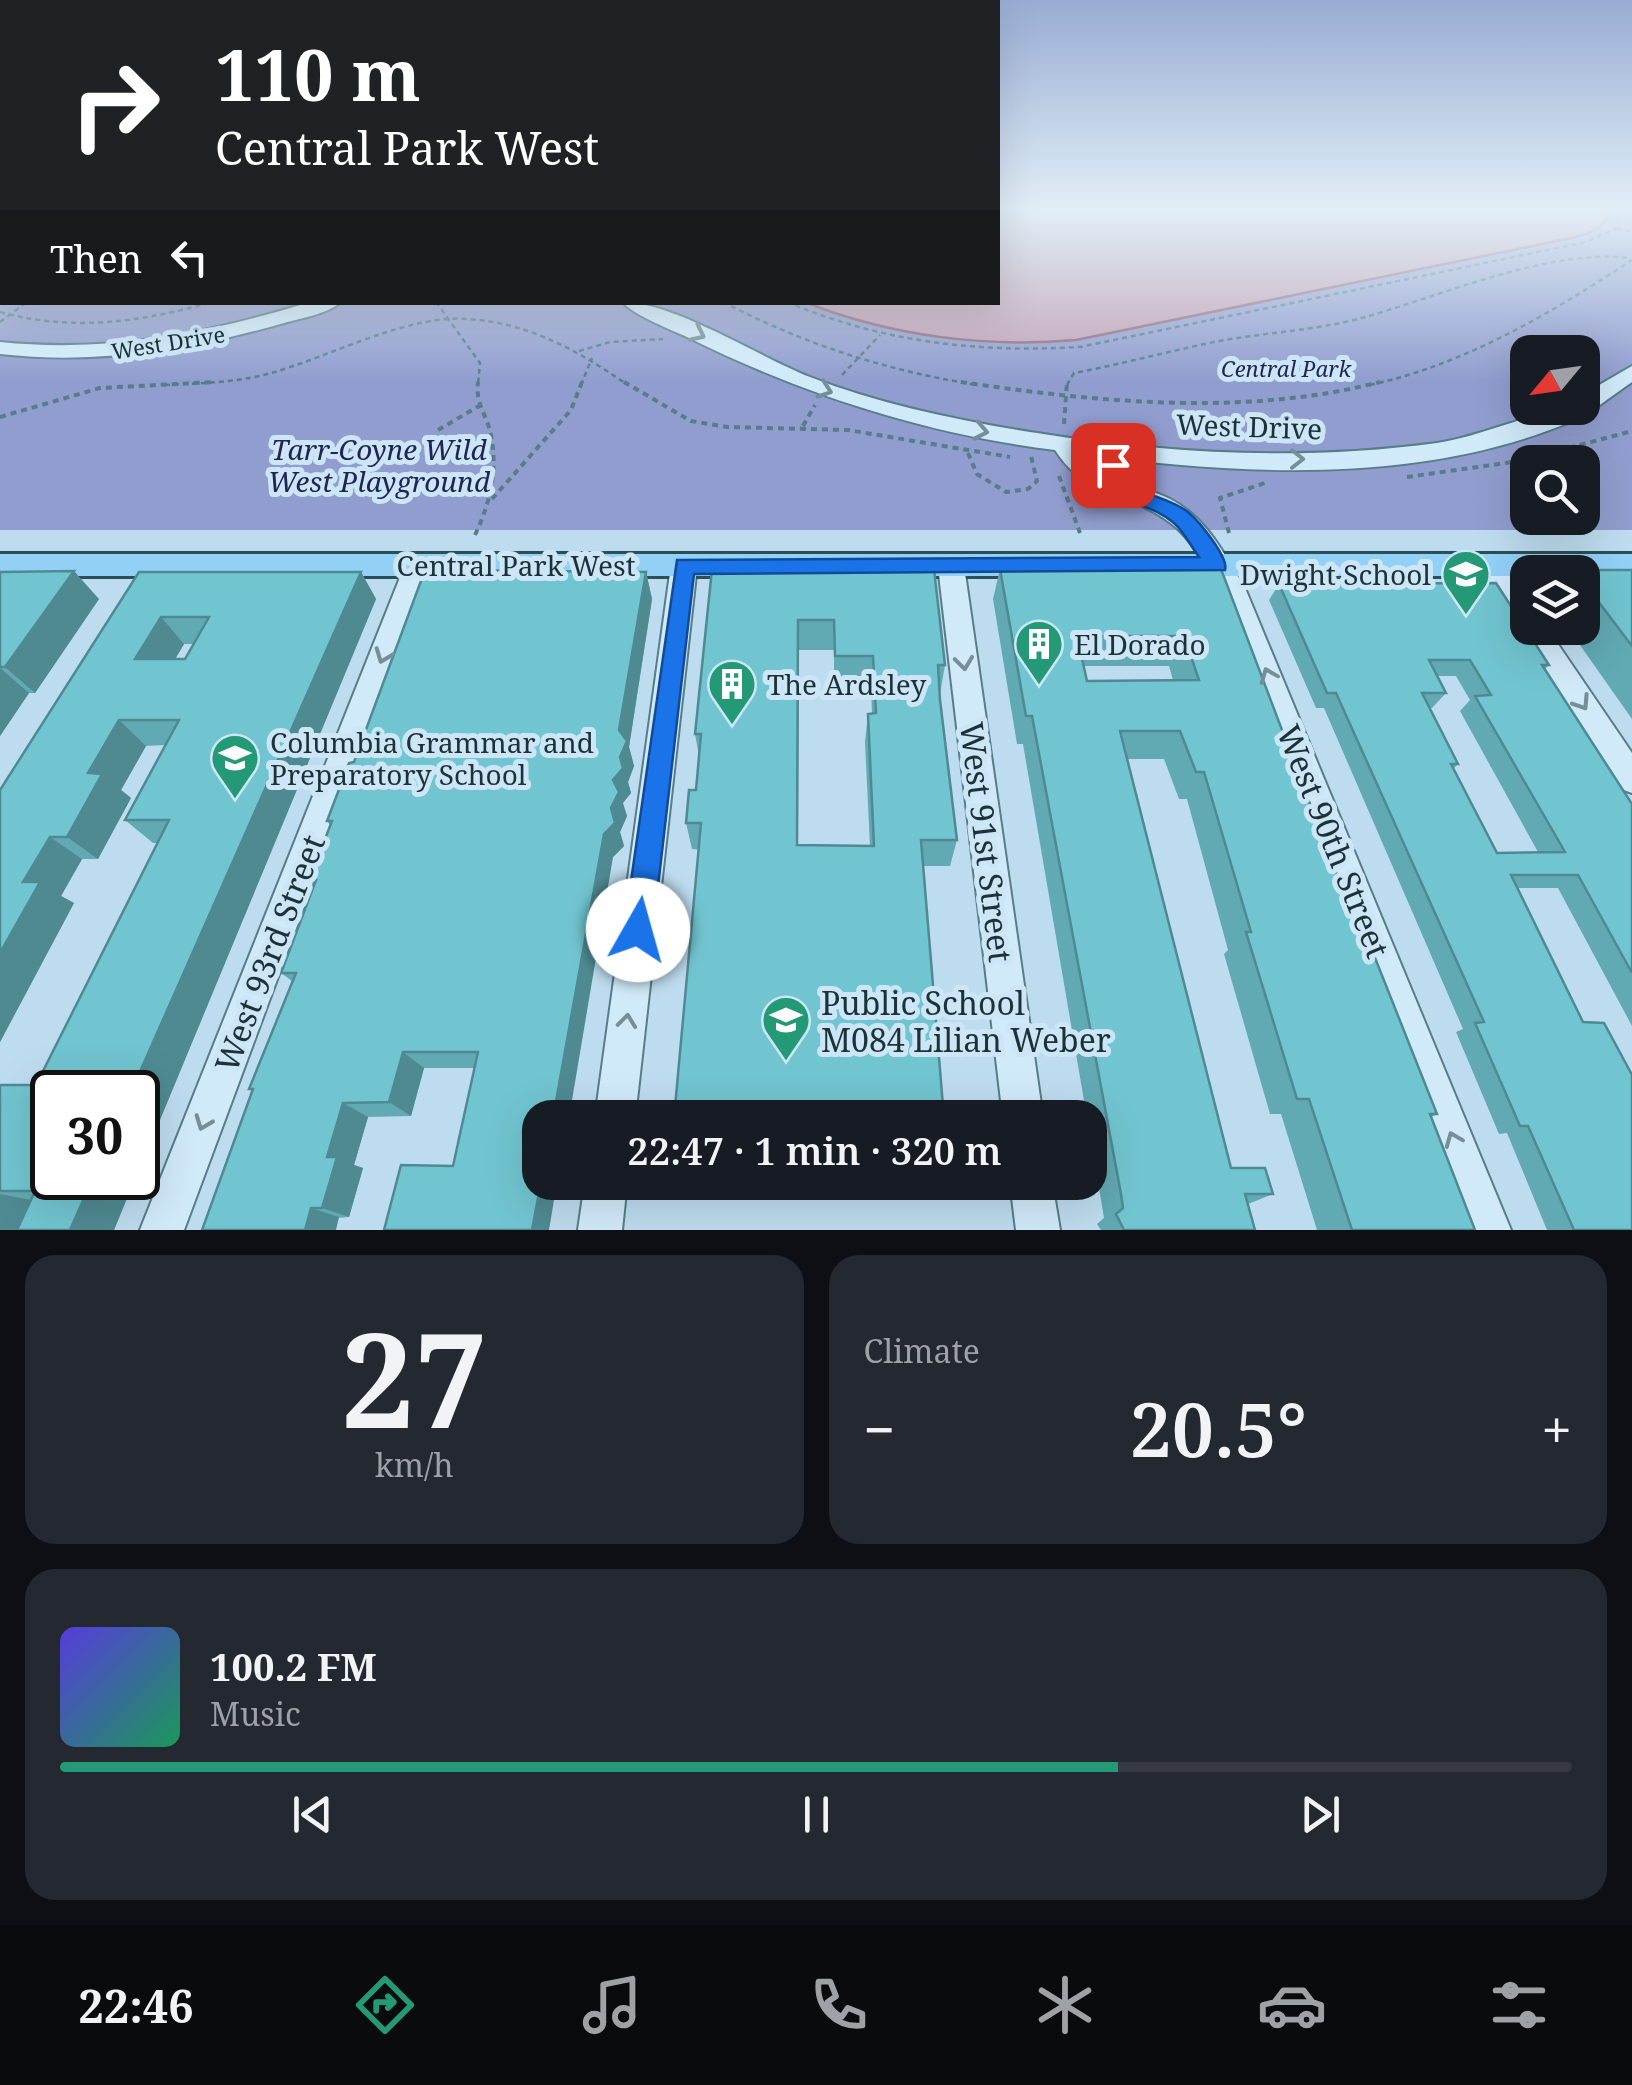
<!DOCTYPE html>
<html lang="en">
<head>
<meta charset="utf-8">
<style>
	:root { --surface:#171b24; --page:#242831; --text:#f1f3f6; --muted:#9ea1a6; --line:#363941; --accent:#239a75 }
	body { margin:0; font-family:"Noto Serif",serif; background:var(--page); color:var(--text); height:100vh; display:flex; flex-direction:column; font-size:38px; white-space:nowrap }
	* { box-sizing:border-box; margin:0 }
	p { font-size:32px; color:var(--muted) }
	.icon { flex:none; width:55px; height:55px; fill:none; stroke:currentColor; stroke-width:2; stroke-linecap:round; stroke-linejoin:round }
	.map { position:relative; height:1230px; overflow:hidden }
	.panel { display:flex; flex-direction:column; gap:25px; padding:25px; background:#0d0f14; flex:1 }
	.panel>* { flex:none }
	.hud { position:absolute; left:0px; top:0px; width:1000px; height:305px; box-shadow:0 10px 40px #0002; background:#202124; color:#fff; overflow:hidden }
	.needle { width:65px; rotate:241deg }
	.controls { position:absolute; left:1510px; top:335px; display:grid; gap:20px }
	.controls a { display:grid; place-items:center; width:90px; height:90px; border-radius:20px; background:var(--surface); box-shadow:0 10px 40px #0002; font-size:50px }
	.speed { position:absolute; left:30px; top:1070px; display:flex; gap:20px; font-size:50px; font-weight:700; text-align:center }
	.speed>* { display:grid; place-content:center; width:130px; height:130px; border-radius:50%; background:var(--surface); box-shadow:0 10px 40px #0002; line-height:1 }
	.speed .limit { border:5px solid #111; border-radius:15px; background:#fff; color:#111 }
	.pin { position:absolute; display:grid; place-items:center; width:85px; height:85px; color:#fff; margin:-42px; border-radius:20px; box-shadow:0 5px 15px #0006 }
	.me { position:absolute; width:110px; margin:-55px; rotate:7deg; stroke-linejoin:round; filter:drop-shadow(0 0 8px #0008) }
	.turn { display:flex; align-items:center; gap:35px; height:210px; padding:0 50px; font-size:45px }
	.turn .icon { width:130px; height:130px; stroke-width:2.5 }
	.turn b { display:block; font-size:70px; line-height:85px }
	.then { display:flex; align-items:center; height:95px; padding:0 50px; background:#0003; gap:20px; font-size:38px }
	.big { font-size:75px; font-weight:600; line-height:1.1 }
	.panel .widget { flex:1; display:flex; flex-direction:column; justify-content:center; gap:15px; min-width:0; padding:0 35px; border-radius:30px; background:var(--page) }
	.panel .dial { align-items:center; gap:0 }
	.dial b { font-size:130px; line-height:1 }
	.song { display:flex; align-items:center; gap:30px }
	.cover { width:120px; height:120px; border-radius:15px; background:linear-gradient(135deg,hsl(250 70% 55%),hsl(150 70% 35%)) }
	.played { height:10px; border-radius:5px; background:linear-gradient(90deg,var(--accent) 70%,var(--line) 70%) }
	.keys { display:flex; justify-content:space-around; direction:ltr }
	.heat { display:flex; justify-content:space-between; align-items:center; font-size:55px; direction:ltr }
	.panel .tiles { flex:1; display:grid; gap:25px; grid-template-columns:1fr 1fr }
	.widget:last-child { grid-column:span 2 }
	.trip { position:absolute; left:522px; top:1100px; width:585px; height:100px; border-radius:30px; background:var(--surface); box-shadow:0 10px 40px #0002; font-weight:600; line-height:100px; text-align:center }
	.tabs { display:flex; height:160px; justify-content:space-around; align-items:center; background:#090b0e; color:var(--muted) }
	.tabs .icon { width:70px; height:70px }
	.tabs .active { color:var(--accent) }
	.tabs b { font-size:45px; color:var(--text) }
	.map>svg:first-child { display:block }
	.green { fill:#919dce; fill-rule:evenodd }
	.water { fill:#c1a1b4; stroke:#8f687e; stroke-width:2.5 }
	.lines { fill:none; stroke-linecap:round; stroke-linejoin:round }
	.minor-casing { stroke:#567d88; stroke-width:4 }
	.major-casing { stroke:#2b4f56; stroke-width:6 }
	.path-far1 { stroke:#567d88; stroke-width:2.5; stroke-dasharray:5 4; stroke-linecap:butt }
	.path { stroke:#567d88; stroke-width:4; stroke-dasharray:6 5; stroke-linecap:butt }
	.minor { fill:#d1eafa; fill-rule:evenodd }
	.major { fill:#93d0f6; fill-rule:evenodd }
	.wall { fill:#61a9b3; fill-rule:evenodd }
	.shaded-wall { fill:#4f8a92 }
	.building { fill:#71c5d0; stroke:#4f8a92; stroke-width:2.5; fill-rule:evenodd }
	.oneway { stroke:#768e98 }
	.route { fill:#1a73e8; stroke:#114b97; stroke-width:2.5 }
	.labels { text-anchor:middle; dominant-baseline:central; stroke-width:10; stroke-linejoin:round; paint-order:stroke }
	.far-street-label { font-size:22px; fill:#1b3237; stroke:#cde6f7 }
	.far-park-label { font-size:22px; font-style:italic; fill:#212454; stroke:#cde6f7 }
	.street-label { font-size:28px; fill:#1b3237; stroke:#cde6f7 }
	.park-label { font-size:28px; font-style:italic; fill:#212454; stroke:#cde6f7 }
	.poi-label { font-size:28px; fill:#1b3237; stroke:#cde6f7; text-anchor:start }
	.near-street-label { font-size:32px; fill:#1b3237; stroke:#cde6f7 }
	.near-poi-label { font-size:32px; fill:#1b3237; stroke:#cde6f7; text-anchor:start }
</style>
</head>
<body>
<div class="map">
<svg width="1632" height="1230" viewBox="0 0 1632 1230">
	<rect width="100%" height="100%" fill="#bedcf0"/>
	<!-- green -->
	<path class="green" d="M0,209L2,302H998V209H1632V530H0ZM1528,352H1582V408H1528ZM1528,462H1582V518H1528Z"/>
	<!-- water -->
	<path class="water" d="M998,209H1609C1607,229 1588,234 1571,238L1076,340C985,348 892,336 807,303L998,302Z"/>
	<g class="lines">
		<!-- minor casing -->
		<g class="minor-casing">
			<path id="minor" d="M310,302H341C327,314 302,318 284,323C189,350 98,365 0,354V342C108,353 207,334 310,302Z
				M622,302C674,302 757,356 810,377C882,405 960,421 1037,433C1169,454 1304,461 1437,443C1485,436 1538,408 1582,408V395L1632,366V382C1612,395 1591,414 1568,423C1416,485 1241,475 1080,454C1105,481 1138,484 1170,499C1207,518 1224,554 1245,588L1511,1230H1467L1222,596C1208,571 1195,542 1172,524C1130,491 1087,500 1055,450C926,434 805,395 689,338C668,328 639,318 622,302Z
				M418,555L431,565L184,1230H140L405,565Z
				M684,556L697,566L635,1118H595L671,566Z
				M951,556L964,566L1043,1118H1003L938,566Z
				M1491,556C1519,565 1528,602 1528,628H1547L1632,753V793L1621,789L1482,573L1478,566L1482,559Z
				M585,1182H627L622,1230H578Z
				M1010,1182H1052L1060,1230H1016Z"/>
		</g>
		<!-- major casing -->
		<g class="major-casing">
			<path id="major" d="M0,554H1632V576H1582V572H1528V576H0Z"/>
		</g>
		<!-- path-far1 -->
		<path class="path-far1" d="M1617,228L1632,232
			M436,302L480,363L478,385
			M723,302C804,344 887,371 978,385
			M787,302C882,342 977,353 1080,347L1586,242L1617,228L1619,209
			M0,312C74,332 140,322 213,302
			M0,322L27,302
			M579,351L610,342L663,339
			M842,375L880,335
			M165,385C200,383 236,383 271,373C329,357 408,314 468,319C530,323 578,351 628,385
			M581,385L592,358
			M1067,385L1074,373C1117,365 1158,354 1200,345C1252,333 1307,332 1358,319C1439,297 1548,248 1631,258
			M1370,385C1466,364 1551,313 1632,260"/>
		<!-- path -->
		<path class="path" d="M624,382L691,421L727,427L848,430L1010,457
			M961,382C1097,402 1245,417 1380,382
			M0,417L100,388L215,382
			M1064,424L1067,382
			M803,426L815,405
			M438,430L479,406
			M968,453L977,474L1006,492L1028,489L1037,481L1031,456
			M1059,476L1080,533
			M1407,477L1520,461L1632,431
			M492,499L571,410L582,382
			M1229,533L1220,498L1265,483
			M475,535C490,503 498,471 491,435C487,415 475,404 478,382"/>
		<!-- minor -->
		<use href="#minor" class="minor"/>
		<!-- major -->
		<use href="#major" class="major"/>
	</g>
	<!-- wall -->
	<path class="wall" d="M712,569L945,665L940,694L957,840L950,866H923L692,849L686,823L696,790L699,756L695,734ZM799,650H834V686H871L872,714H868L865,742L870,846L798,845Z
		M1000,569H1221L1354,920L1437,1114L1431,1117L1475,1230H1317L1281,1114H1270L1224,954L1228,950L1187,799H1179L1164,759H1127L1231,1168L1273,1194L1248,1204L1255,1230H1101L1097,1224L1104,1218L1090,1134V1118H1087L1023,744H1017L993,599ZM1084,666H1169L1173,680L1087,681Z
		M1575,570H1632V719L1568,628H1582V572H1573Z
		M0,572L99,599L35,693H29L0,736Z
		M139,572H361L376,599L114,1230H0V1085H36L158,843H153L125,820L165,745L146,746L121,790L131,798L98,859H82L61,896L74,903L0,1042V790ZM184,644H194L185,659H175Z
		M646,572L652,599L629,747L634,766L628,782L631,793L622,803L627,816L620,832L624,846L613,857L453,1166L474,1068H424L411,1116L368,1117L354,1165L363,1168L349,1217L202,1230L252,1091L249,1089L292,981L281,973L314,885L309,880L330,825L327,821L354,762Z
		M1279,584L1549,665L1545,669L1632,804V1026L1558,888H1517L1632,1230H1547L1507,1133L1499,1134L1456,1032L1463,1029L1324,708H1316L1269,600ZM1437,676H1456L1470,700L1460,711L1538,852L1497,853L1453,769L1458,764L1430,708H1432L1446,693Z
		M949,1185L941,1197H677L668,1186Z"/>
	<!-- shaded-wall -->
	<path class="shaded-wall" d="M74,571L99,599L35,693L5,667Z
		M361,572L376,599L138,1173V1092H131Z
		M646,572L652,599L629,747L634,766L628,782L631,793L623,803L627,816L620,832L624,846L613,857L569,1118H553L604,834L611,808L613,780L620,757L619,730Z
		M161,617L184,644L160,685L135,659Z
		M798,620L799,650L797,871V845Z
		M0,668L29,693L0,736Z
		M119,720L146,746L121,790L131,798L98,859L67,837L88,773Z
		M50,837L82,859L61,896L74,903L0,1042V953L23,882Z
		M403,1052L424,1068L411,1116L389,1102Z
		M343,1103L368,1117L354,1165L363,1168L349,1217L322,1208L327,1157Z
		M93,1178H135L114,1230H70Z
		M541,1182H557L549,1230H532Z
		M0,1194L31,1200L17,1230H0Z
		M311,1208L339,1217L336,1230H305Z"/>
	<!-- building -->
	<path class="building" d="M712,569H934L945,665H938L940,700L957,840H921L944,1118H674L701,823H686L689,790H696L701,734H695ZM798,620H834L835,656H873L876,713L868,714L874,846L797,845Z
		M1000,569H1221L1354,920H1360L1437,1114H1430L1475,1230H1352L1309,1099H1297L1246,932H1251L1204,772H1196L1180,731H1120L1231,1168H1265L1273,1194H1245L1255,1230H1124L1116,1214L1123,1208L1121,1194L1032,716H1026ZM1077,636H1184L1199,680L1087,681Z
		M425,570L646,572L619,730L627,741L620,757L623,768L613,780L619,792L611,808L615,823L604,834L553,1118H540L541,1182L532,1230H384L401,1165L453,1166L478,1052H403L389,1102L343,1103L327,1157H337L322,1208H311L305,1230H202L253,1089H249L296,973H281L316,880H309L332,821H327L349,763L354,762Z
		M1575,570H1632V646L1582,580V572H1577Z
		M74,571L5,667H0V572Z
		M139,572H361L131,1092H52V1178H93L70,1230H17L35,1191H0V1085H36L169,820H125L179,720H119L88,773L102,774L67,837H50L23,882H40L0,953V790ZM161,617H209L185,659H135Z
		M1496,583L1549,665H1542L1632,804V973L1578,875H1511L1583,1022L1604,1023L1632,1075V1230H1574L1528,1126H1520L1475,1023L1484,1022L1336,693H1327L1279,584ZM1429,660H1470L1491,695L1475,696L1565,852L1497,853L1451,764H1458L1422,693H1446Z
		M668,1182H949V1185L668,1186Z"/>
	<!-- one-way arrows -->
	<defs><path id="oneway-chevron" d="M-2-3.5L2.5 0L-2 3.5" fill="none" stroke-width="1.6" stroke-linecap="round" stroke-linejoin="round" transform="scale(2.5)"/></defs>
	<g class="oneway">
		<use href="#oneway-chevron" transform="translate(698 334) rotate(26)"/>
		<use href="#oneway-chevron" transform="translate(825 390) rotate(19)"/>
		<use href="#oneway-chevron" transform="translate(981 431) rotate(11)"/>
		<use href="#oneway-chevron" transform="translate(1297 459)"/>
		<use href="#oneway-chevron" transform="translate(383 656) rotate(111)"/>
		<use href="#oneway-chevron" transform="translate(964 663) rotate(83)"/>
		<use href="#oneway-chevron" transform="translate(1268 675) rotate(-112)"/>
		<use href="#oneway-chevron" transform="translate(1582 703) rotate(57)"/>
		<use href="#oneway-chevron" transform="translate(627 1021) rotate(-83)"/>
		<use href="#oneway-chevron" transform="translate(203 1123) rotate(111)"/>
		<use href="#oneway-chevron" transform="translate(1453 1139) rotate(-112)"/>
	</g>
	<!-- sky -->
	<linearGradient id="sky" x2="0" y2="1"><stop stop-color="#98acd3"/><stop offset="0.55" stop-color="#e2eff8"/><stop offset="1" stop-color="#e2eff8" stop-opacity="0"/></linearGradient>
	<rect width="1632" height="381" fill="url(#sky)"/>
	<!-- route -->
	<path class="route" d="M1113,458L1120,460V473C1137,497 1166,495 1188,512C1200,522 1229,558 1225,570L694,574L653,930L649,941L638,945L628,941L624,930L677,560L1199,557C1191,546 1184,532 1174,523C1147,500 1121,509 1100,473L1106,460Z"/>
	<!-- icons -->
	<defs>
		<g id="school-pin" transform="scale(2.5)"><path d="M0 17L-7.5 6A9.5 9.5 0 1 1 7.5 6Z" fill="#239a75" stroke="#cde6f7"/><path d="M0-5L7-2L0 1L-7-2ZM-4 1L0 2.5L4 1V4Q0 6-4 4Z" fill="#fff"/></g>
		<g id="building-pin" transform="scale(2.5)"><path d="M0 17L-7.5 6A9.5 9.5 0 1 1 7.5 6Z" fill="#239a75" stroke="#cde6f7"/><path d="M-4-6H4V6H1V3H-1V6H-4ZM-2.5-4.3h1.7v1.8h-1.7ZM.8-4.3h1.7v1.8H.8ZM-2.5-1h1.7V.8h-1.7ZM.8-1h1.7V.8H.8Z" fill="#fff"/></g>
	</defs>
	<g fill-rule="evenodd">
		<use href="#school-pin" x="1466" y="574"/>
		<use href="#building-pin" x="1039" y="644"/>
		<use href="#building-pin" x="732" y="684"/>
		<use href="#school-pin" x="235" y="758"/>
		<use href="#school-pin" x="786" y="1020"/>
	</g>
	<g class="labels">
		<!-- far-street labels -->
		<g class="far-street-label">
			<text transform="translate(168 342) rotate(-9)">West Drive</text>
		</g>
		<!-- far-park labels -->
		<g class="far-park-label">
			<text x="1286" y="368">Central Park</text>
		</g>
		<!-- street labels -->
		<g class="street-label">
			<text transform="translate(1249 426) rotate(2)">West Drive</text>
			<text x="516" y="565">Central Park West</text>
		</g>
		<!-- park labels -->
		<g class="park-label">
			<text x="379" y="449">Tarr-Coyne Wild<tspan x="379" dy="32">West Playground</tspan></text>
		</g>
		<!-- poi labels -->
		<g class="poi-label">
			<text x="1431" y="574" text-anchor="end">Dwight School</text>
			<text x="1074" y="644">El Dorado</text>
			<text x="767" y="684">The Ardsley</text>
			<text x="270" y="742">Columbia Grammar and<tspan x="270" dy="32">Preparatory School</tspan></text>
		</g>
		<!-- near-street labels -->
		<g class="near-street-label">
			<text transform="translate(1334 841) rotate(68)">West 90th Street</text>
			<text transform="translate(987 842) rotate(83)">West 91st Street</text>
			<text transform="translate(269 953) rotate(-69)">West 93rd Street</text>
		</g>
		<!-- near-poi labels -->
		<g class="near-poi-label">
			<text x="821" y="1002">Public School<tspan x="821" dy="37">M084 Lilian Weber</tspan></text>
		</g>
	</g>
</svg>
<div class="controls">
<a><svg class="needle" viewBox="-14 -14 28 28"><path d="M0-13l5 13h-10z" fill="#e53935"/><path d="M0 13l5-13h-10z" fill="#9ea1a6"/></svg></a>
<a><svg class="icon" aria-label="search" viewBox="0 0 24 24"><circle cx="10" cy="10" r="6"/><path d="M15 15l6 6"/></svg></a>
<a><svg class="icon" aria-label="layers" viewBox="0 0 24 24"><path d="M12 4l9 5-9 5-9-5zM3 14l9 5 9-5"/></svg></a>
</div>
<div class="speed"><div class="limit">30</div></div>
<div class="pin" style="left:1113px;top:465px;background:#d93025"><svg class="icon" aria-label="arrive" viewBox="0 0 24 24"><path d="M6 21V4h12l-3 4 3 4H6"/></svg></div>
<svg class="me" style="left:638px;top:930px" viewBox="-20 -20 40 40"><circle r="19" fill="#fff"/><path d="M0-13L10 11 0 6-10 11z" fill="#1a73e8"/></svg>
<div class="trip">22:47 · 1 min · 320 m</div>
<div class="hud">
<div class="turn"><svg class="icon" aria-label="right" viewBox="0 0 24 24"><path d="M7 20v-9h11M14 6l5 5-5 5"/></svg><div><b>110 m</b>Central Park West</div></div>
<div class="then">Then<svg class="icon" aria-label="left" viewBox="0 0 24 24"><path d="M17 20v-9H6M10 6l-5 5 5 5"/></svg></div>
</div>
</div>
<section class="panel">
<div class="tiles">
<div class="widget dial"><b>27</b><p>km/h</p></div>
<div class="widget"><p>Climate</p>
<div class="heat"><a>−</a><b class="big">20.5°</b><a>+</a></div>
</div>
<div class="widget">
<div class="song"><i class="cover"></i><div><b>100.2 FM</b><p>Music</p></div></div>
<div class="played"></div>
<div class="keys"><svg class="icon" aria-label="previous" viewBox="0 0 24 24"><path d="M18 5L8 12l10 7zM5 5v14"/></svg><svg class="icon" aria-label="pause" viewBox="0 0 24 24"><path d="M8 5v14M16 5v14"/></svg><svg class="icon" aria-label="next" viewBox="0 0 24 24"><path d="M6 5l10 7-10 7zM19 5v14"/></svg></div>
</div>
</div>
</section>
<nav class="tabs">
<b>22:46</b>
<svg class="icon active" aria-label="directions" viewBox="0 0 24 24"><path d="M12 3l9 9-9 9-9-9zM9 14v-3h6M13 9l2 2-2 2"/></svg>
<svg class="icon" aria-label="music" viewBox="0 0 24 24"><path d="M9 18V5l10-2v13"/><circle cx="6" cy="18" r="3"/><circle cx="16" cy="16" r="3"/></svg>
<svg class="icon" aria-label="phone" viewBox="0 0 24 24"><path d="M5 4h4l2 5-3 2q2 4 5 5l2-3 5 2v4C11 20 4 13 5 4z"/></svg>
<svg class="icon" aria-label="climate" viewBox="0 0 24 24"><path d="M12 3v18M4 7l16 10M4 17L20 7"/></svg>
<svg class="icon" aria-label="car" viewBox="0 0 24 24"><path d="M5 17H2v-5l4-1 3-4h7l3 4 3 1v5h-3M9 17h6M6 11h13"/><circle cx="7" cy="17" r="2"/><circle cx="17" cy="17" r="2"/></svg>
<svg class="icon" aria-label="filters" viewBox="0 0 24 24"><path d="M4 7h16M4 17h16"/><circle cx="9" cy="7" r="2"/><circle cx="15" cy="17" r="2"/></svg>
</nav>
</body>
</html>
